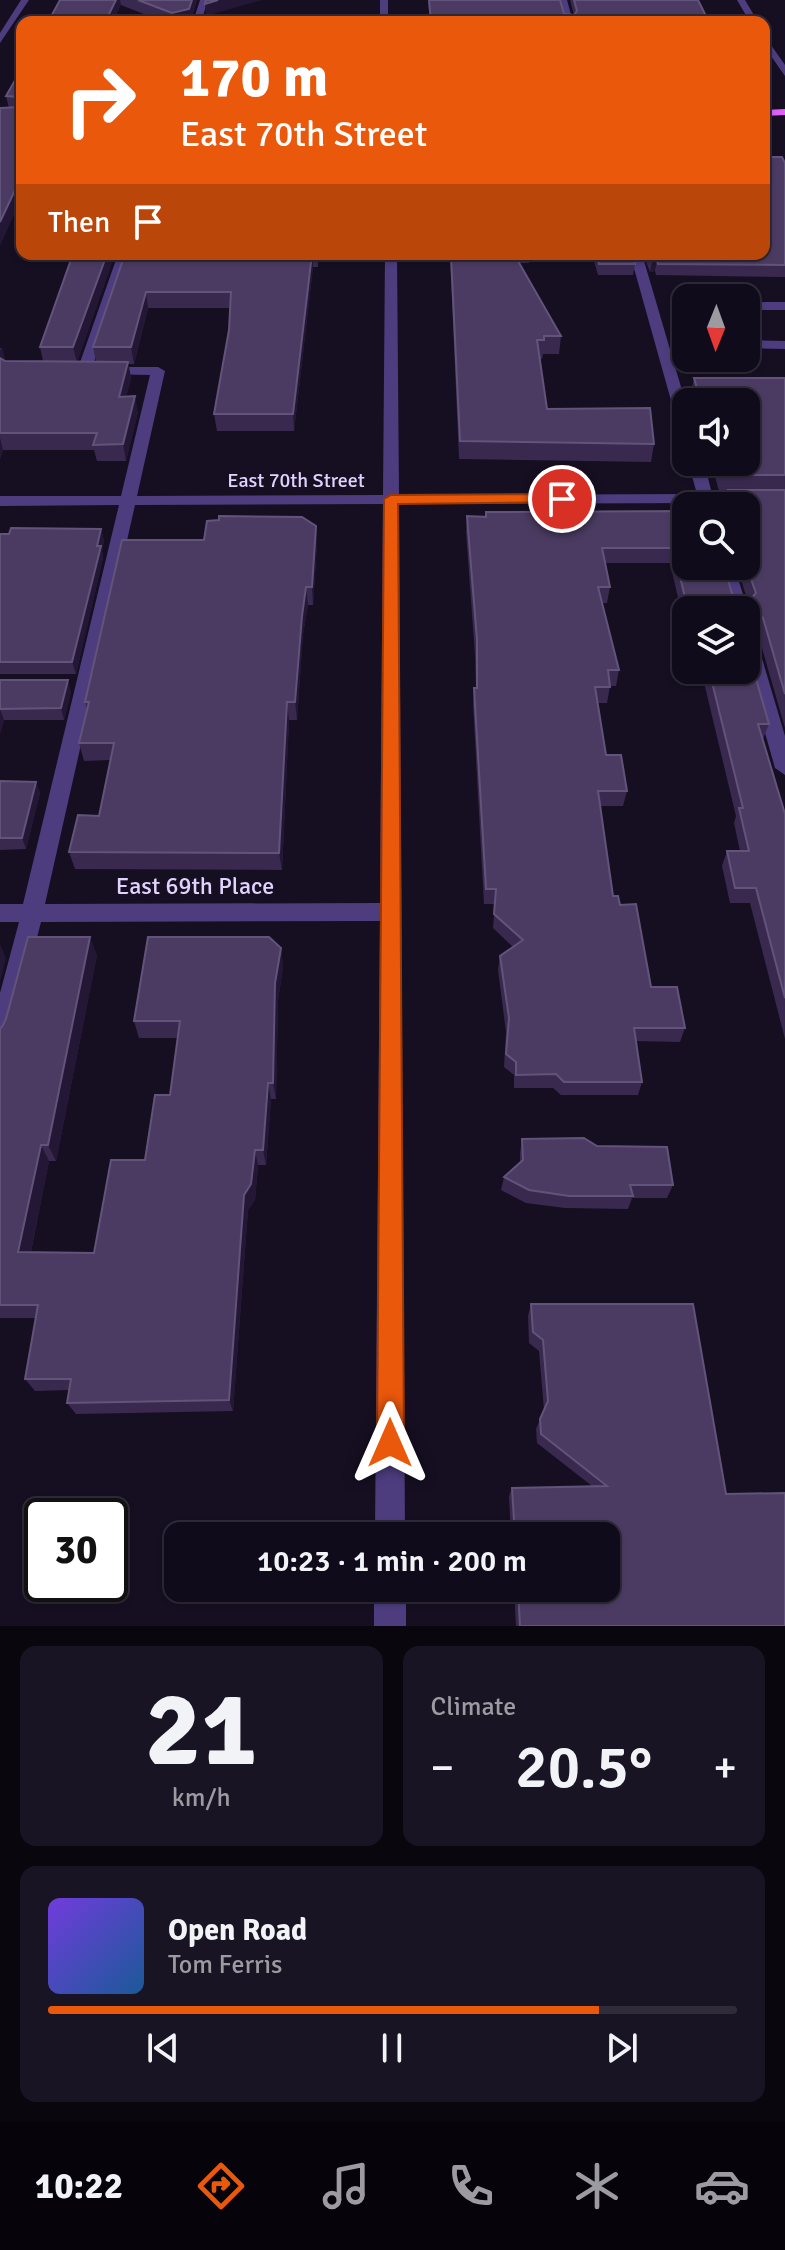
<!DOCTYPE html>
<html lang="en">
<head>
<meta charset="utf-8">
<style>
	:root { --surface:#100b1a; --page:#191423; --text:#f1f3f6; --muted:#9c9ba2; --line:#302b39; --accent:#ea580c }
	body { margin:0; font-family:Signika,sans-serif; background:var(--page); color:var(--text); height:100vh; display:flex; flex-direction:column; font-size:30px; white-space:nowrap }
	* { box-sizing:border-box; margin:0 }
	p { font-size:26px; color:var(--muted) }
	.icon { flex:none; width:44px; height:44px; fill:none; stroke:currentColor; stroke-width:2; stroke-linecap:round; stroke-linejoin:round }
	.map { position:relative; height:1626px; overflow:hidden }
	.sheet { display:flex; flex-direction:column; gap:20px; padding:20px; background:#09060e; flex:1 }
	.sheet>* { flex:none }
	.banner { position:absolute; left:16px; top:16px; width:754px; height:244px; border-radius:16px; box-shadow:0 2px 6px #0004,0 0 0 2px var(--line); background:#ea580c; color:#fff; overflow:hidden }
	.needle { width:52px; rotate:181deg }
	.controls { position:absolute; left:672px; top:284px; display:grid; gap:16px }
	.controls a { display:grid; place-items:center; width:88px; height:88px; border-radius:16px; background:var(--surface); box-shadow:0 2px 6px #0004,0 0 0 2px var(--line); font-size:40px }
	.speed { position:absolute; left:24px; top:1498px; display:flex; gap:16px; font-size:40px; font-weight:700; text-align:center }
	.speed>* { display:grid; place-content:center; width:104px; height:104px; border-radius:50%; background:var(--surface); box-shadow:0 2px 6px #0004,0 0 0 2px var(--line); line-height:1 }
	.speed .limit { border:4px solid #111; border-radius:12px; background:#fff; color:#111 }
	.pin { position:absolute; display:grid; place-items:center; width:68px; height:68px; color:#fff; margin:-34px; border:4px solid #fff; border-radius:50%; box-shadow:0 2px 8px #0007 }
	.me { position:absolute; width:88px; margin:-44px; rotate:0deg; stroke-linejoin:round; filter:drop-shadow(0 0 6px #0008) }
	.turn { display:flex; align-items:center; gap:28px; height:168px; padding:0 32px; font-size:36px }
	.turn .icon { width:104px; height:104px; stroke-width:2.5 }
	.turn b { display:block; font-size:56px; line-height:68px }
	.then { display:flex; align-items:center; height:76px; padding:0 32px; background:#0003; gap:16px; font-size:30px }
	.big { font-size:60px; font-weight:600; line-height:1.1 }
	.sheet .tile { flex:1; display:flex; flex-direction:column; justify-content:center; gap:12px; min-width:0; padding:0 28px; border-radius:16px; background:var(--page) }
	.sheet .dial { align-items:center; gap:0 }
	.dial b { font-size:104px; line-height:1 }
	.song { display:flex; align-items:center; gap:24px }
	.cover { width:96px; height:96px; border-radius:12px; background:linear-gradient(135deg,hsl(260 70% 55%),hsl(210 70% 35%)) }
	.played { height:8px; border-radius:4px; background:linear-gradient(90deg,var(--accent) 80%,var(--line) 80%) }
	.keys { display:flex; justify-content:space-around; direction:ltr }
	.heat { display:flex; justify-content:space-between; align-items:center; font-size:44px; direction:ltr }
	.sheet .tiles { flex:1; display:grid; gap:20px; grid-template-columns:1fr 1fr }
	.tile:last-child { grid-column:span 2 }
	.trip { position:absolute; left:164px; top:1522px; width:456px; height:80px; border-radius:16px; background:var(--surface); box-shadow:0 2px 6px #0004,0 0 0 2px var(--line); font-weight:600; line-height:80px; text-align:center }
	.menu { display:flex; height:128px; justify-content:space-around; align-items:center; background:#06040a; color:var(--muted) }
	.menu .icon { width:56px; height:56px }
	.menu .selected { color:var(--accent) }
	.menu b { font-size:36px; color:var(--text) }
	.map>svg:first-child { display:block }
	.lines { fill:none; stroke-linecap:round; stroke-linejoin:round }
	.minor { fill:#4d3d7f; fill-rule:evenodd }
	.major { fill:#dd60f7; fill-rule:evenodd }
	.wall { fill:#39294f }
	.shaded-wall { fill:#231735 }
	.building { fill:#4b3b62; stroke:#62537a; stroke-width:2 }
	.route { fill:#ea580c; stroke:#983908; stroke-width:2 }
	.labels { text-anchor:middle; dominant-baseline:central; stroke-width:8; stroke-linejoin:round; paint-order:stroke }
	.far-street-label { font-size:20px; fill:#e0d3fd; stroke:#160f22 }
	.street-label { font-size:24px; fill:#e0d3fd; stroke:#160f22 }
</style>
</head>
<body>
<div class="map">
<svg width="785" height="1626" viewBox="0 0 785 1626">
	<rect width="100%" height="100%" fill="#160f22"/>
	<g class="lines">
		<!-- minor -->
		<path class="minor" d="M21,0H29L0,43V33Z
			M200,0H208L201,22H193Z
			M380,0H388V22H380Z
			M559,0H567L573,22H565Z
			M737,0H745L758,22H750Z
			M764,35L785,65V76L764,46Z
			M118,254H130L91,371L79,374L77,371Z
			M385,254H397L399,495L697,494L688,462H704L712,494L785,493V503H715L716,506H700L699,503L399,504L405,1536H375L380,921L41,922L12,1036L8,1043L0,1046V993L19,922H0V904H23L119,505L0,506V496H121L150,375L100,374V368L105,367H158L165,371L137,496L383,495ZM383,504L380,903L45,904L135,505Z
			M630,254H642L686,404V433L679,429Z
			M683,302H686V310L677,306Z
			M746,302H785V310H746Z
			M746,340L785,341V349L746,348Z
			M718,566H734L748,610L746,612V610H730Z
			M746,629L755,635L785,736V775L775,768L746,666Z
			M374,1588H406V1626H374Z"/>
		<!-- major -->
		<path class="major" d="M785,109V115L764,116V110Z"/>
	</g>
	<!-- wall -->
	<path class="wall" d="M60,0H197L191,19L154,18L121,5Z
		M428,0H560L564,14L574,15L570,0H698L709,22H430Z
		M22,68V203H19L0,245L9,108L6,96Z
		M785,163V277L656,275L655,271L650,272L643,254H764Z
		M73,254H115L77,362H96L93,347L125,254H330L329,261H318V267H313L294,431H217L214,414L229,330L230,308H148L134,364H128L131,378L126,397L138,412L126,461H97L94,450H3L0,459V348H2L5,361H43L40,347Z
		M450,254H530L529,263H520L561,336L559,354H543L542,359H540L547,409L654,444L651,462L459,459Z
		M592,254H632L635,264L633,275H598Z
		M694,378H785V728L758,634L748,627V651L769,724L763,739L785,814V1039L750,903H730L722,866L727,851H740L734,823L736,816L701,670H746V610H686V632L670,563H605L610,587L607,603H602L619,670L616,686H610L607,703H598L606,755L627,791L623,806H600L613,896L620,905L651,987L685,1028L680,1042L636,1041L642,1082L638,1095H561L553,1088H514V1075L504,1067L506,1032L498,970L500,956L513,947L493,928L495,904H484L473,704L474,688H476L475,655L466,532L467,516L686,511L733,597L747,599L737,566H746V506H724L728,491H719L711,462H746V402H693L691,393Z
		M316,526L317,544L313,605H308L303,634L297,720H289L282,870L75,869L69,852L99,816L110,760L84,761L79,743L87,710L85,702L204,540Z
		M101,529L104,541L102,550L103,558L76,674H0V534Z
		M0,680L71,692L64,720H4L0,733Z
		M0,781L36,782L40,793L26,849L0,850Z
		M281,948L283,967L278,1000L276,1099H271L266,1165H258L255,1200L248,1210L233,1411L76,1414L67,1403L69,1390L35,1391L25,1379L36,1318H0V1028L97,955L56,1161H49L31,1252L94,1253L145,1160L170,1095L177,1038H139L134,1021Z
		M522,1139L597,1146L673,1185L667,1198H632L628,1209L565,1208L526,1203L501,1190L504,1177L520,1162V1153Z
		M531,1304L726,1494L785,1626H516L514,1588H606V1536H511L509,1496L512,1488L592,1486L537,1443L536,1429L544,1410L539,1351L529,1343L528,1316Z"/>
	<!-- shaded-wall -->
	<path class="shaded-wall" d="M116,0H120L121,5L113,22H105Z
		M192,0H197L190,21L173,22L172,13Z
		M218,0H262L206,16L205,4Z
		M16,188L19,203L0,245V222Z
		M107,254H115L77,363L73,347Z
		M312,254L313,267L294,431L293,414Z
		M657,260L655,271L650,272L652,261Z
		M146,292L148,308L134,364L131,347Z
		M2,348L6,364L0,370V350Z
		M128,362L131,378L122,413L119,397Z
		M135,396L138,412L126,461L123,444Z
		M0,438L3,450L0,459Z
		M316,526L317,544L313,605L312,587Z
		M101,529L104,541L102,550L103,558L76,674L72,662Z
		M306,587L308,605L303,634L297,720L295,702L302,616Z
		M68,680L71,692L64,720L61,708Z
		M287,702L289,720L282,870L279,853Z
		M0,709L4,720L0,733Z
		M36,782L40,793L26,849L22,838Z
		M90,937L97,955L56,1161L48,1145Z
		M0,944L6,958L0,982Z
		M281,948L283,967L278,1000L276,1099L273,1083L275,983Z
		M268,1083L271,1099L266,1165L263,1150Z
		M41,1145L49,1161L28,1266L18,1252Z
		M255,1150L258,1165L255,1200L248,1210L233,1411L229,1400L244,1195Z"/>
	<!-- building -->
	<path class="building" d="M60,0H116L105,22H48Z
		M138,0H192L189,9L172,13Z
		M206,0H218L205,4Z
		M429,0H560L564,14L574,15L577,11L574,0H698L709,22H431Z
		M154,18L336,19L335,22H153Z
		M22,68V188H16L0,222V108L21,107V97L6,96Z
		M764,157H782L785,163V265L658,264L657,260L652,261L650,254H764Z
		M73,254H107L73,347H40Z
		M125,254H312L293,414H214L229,330L231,292H146L131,347H93Z
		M454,254H514L561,336H544V340H537L547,409L650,408L654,444L460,441L451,257H455Z
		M597,254H632L635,264H599Z
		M0,358L5,361L128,362L119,397L135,396L123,444L93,445L97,433H0Z
		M694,378H785V475H723L719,462H746V402H701Z
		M728,490H785V694L763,618L750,610L748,613V651L769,724H758L785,814V998L756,888H735L727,851H749L739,808H743L709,670H746V610H688L673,548H602L610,587H598L619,670H608L610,687H595L606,755H621L627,791H598L613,896H618L620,905L636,904L651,987H677L685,1028H634L642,1082H564L556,1074L516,1075V1062L506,1054L509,1018L500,956L523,940L494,914L496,889H486L474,688H477V640L467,516L486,517V512L686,511V566H724L733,597L751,599L756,593L746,565V506H732Z
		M219,516L302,517L316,526L312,587H306L302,616L295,702H287L279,853L69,852L78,815L99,816L114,743H79L89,702H85L122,540H204L207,521L219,520Z
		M11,528L101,529L97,546H101L72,662H0V534H9Z
		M0,680H68L61,708L0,709Z
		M0,781L36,782L22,838H0Z
		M28,937H90L48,1145H41L18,1252L94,1253L111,1160H145L155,1095H170L180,1021H134L148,937H269L281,948L275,983L273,1083H268L263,1150H255L251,1184L244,1195L229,1400L67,1403L71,1379H25L38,1305H0V1028L2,1027L6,1019Z
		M584,1138L597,1146L667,1147L673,1185H630L633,1196H569L529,1190L504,1177L523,1160L522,1139Z
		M531,1304H693L726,1494L785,1493V1626H520L518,1588H606V1536H515L512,1488L607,1486L541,1434L540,1419L548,1401L543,1340L533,1332Z"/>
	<!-- route -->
	<path class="route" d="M562,494L567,496V502L398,504L404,1443L400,1453L390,1457L381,1453L377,1443L384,499L391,495Z"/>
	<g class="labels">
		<!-- far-street labels -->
		<g class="far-street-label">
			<text x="296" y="480">East 70th Street</text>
		</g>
		<!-- street labels -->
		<g class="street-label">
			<text x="195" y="886">East 69th Place</text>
		</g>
	</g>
</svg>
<div class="controls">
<a><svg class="needle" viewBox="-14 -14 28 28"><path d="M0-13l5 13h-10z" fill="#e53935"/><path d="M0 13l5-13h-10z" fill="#9c9ba2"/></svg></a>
<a><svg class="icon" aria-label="sound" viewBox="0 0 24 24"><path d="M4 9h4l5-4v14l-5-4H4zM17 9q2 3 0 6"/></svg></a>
<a><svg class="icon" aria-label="search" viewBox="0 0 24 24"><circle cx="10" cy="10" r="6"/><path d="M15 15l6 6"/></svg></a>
<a><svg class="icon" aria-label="layers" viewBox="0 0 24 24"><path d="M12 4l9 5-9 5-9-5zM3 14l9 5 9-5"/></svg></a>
</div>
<div class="speed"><div class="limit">30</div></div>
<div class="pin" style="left:562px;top:499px;background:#d93025"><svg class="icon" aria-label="arrive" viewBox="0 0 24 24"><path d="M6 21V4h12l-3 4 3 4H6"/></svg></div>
<svg class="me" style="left:390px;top:1443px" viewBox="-20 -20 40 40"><path d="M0-17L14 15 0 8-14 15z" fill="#ea580c" stroke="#fff" stroke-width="4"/></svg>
<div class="trip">10:23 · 1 min · 200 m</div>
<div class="banner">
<div class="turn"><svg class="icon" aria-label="right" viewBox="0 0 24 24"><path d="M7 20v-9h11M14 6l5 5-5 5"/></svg><div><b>170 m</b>East 70th Street</div></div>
<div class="then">Then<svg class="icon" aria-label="arrive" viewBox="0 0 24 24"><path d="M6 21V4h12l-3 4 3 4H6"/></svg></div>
</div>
</div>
<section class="sheet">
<div class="tiles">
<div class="tile dial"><b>21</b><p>km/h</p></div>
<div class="tile"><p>Climate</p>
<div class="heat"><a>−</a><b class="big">20.5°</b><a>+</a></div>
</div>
<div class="tile">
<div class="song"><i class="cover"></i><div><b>Open Road</b><p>Tom Ferris</p></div></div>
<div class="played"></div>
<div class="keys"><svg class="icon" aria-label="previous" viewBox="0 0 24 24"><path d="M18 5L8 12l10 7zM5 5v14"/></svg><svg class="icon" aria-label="pause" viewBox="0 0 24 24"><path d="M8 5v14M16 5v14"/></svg><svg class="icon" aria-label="next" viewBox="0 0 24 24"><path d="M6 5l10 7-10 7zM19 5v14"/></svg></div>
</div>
</div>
</section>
<nav class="menu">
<b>10:22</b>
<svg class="icon selected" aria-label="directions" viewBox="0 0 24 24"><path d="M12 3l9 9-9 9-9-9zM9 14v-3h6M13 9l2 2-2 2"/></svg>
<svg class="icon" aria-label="music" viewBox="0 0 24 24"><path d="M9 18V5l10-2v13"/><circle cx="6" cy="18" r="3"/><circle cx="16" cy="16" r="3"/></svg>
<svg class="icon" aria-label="phone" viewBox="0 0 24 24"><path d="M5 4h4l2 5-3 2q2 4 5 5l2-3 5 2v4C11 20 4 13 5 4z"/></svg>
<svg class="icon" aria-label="climate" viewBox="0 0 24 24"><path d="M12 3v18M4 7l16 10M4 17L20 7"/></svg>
<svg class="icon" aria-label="car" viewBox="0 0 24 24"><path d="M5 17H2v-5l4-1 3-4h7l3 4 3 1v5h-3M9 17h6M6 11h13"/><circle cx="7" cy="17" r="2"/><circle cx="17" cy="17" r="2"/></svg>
</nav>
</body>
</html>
